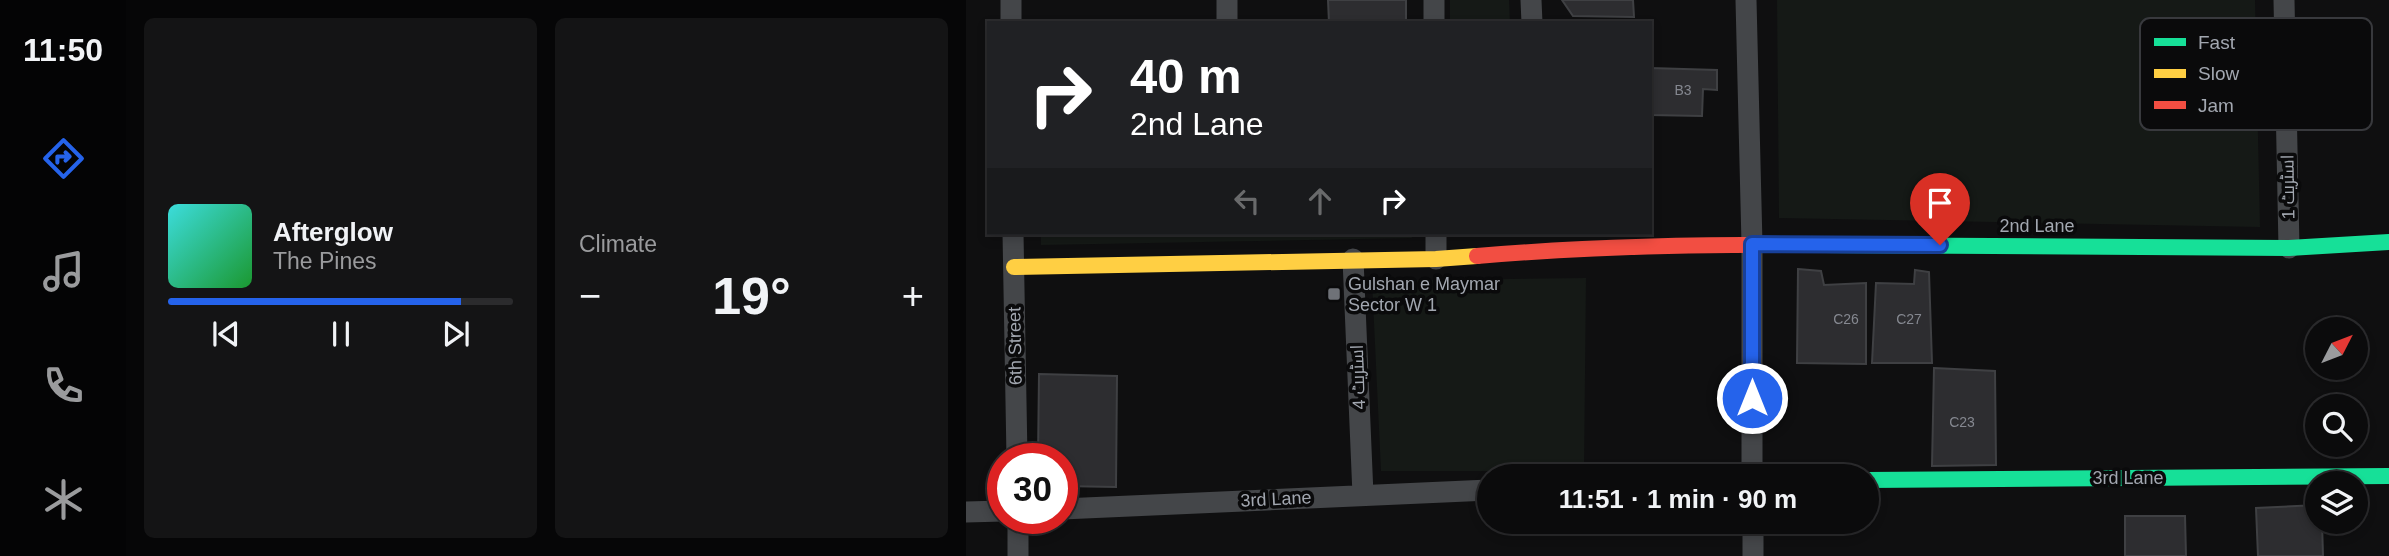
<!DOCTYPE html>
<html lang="en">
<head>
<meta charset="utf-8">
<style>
	:root { --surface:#0b0b0c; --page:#141415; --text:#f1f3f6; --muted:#9a9b9d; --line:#2b2b2d; --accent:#2563eb }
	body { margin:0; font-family:Arial,Cairo,sans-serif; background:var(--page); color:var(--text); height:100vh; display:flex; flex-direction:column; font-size:26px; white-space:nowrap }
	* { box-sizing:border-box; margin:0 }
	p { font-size:23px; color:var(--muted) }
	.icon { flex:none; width:38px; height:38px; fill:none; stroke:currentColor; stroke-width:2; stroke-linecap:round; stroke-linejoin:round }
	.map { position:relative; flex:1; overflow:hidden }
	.panel { display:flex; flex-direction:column; gap:18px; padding:18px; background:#060607; width:840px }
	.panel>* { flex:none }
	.top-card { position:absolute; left:21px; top:21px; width:665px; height:214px; border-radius:0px; box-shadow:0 4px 10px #0003,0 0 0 2px var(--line); background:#202124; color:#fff; overflow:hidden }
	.needle { width:46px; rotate:48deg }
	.fabs { position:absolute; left:1339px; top:317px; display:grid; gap:14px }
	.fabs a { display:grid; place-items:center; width:63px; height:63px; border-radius:50%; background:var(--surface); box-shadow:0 4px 10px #0003,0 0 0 2px var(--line); font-size:35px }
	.speed { position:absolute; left:21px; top:443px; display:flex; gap:14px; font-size:35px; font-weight:700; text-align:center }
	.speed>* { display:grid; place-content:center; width:91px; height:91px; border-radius:50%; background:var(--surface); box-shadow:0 4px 10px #0003,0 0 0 2px var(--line); line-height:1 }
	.speed .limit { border:10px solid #d22; background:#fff; color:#111 }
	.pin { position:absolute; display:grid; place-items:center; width:60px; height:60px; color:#fff; margin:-72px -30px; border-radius:50% 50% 50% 0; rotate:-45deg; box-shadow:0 0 7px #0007 }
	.pin .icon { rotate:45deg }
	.me { position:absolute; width:77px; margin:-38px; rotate:0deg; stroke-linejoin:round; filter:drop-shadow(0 0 5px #0008) }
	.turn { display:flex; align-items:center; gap:24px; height:147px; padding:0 28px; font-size:32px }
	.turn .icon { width:91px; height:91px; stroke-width:2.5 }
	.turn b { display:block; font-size:49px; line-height:60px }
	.lanes { display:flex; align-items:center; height:66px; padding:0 28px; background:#0003; justify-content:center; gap:35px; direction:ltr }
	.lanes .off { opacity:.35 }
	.big { font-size:52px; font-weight:800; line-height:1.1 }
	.panel .card { flex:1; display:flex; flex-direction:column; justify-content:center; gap:10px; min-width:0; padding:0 24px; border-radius:10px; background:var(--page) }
	.song { display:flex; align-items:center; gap:21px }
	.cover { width:84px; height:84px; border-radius:10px; background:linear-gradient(135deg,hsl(180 70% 55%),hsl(130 70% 35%)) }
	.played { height:7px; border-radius:4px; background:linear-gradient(90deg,var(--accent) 85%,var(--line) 85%) }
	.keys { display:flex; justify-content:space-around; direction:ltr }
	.heat { display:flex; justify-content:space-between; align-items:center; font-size:38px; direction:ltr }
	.panel .tiles { flex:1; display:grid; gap:18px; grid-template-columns:repeat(2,1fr) }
	.trip { position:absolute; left:511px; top:464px; width:402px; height:70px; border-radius:35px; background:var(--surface); box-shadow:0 4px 10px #0003,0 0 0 2px var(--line); font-weight:800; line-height:70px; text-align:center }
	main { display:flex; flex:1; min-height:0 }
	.tab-bar { display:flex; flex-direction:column; width:126px; justify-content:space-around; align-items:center; background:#040405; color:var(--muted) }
	.tab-bar .icon { width:49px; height:49px }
	.tab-bar .active { color:var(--accent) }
	.tab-bar b { font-size:32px; color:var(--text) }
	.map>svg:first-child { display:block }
	.green { fill:#151916 }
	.building { fill:#2d2d30; stroke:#3f4043; stroke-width:2 }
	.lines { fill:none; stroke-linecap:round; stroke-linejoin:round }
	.street { stroke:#444649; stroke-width:21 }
	.fast { stroke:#16e098; stroke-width:16 }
	.slow { stroke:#ffcf43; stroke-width:16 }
	.jam { stroke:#f24e42; stroke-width:16 }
	.route-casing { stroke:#184099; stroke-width:18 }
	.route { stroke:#2563eb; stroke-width:12 }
	.poi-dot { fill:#6f7278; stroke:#0a0a0b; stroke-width:2.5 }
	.labels { text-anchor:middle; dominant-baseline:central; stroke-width:7; stroke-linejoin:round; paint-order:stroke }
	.number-label { font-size:14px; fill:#858890 }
	.street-label { font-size:18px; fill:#a2a7b0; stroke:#0a0a0b }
	.poi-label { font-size:18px; fill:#a2a7b0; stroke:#0a0a0b; text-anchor:start }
	.key { fill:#0a0a0b; stroke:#38393d; stroke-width:2 }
	.key-label { font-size:19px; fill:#a2a7b0 }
</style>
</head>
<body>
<main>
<nav class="tab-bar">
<b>11:50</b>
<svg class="icon active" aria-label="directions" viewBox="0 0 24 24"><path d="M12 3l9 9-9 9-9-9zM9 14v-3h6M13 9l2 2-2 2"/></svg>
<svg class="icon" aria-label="music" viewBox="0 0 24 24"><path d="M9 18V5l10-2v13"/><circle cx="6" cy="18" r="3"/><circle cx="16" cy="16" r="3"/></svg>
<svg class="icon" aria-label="phone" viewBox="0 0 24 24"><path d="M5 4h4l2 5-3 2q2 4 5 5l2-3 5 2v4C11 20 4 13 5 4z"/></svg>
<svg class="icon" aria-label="climate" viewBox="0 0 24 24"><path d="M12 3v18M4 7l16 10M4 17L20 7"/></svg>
</nav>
<section class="panel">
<div class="tiles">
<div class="card">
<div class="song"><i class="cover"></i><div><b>Afterglow</b><p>The Pines</p></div></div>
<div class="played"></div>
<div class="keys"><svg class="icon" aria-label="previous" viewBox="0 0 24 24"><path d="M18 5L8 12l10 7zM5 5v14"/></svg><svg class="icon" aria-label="pause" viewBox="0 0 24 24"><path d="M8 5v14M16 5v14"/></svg><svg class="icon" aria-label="next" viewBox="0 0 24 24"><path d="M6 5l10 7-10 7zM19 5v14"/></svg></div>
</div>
<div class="card"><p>Climate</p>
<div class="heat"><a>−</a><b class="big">19°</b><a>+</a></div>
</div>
</div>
</section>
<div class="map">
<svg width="1423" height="556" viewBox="0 0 1423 556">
	<rect width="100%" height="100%" fill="#0f0f10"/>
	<!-- green -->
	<path class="green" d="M484,0H543L544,23H484Z
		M811,0H1289L1294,227L813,218Z
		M75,233H445L446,238L75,245Z
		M620,278L618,471H415L406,281Z"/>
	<!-- building -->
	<path class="building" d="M362,0H440V23H363Z
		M596,0H667L668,17L607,16Z
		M684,68L751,70V90L737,89L736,116L684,115Z
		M832,269L855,271L858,285L900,283V364L831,363Z
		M949,270L963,272L966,363H906L910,283L948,284Z
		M968,368L1029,371L1030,465L966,466Z
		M73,374L151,376L150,487L96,486V458H72Z
		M1351,505V522H1356L1357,556H1292L1290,508Z
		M1159,516H1219L1220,556H1159Z"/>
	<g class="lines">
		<!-- street -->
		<path class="street" d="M468,0V23
			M565,0L566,23
			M780,0L786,244V476
			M1318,0L1323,248
			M45,23V0
			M261,23V0
			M47,233L51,458
			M470,233V259
			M387,259L397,495
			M96,509L523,490
			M0,512L37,511
			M52,518V556
			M787,522V556"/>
		<!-- fast -->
		<path class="fast" d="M858,245L1323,248L1423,242
			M901,480L1423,476"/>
		<!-- slow -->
		<path class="slow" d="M48,267L470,259L511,256"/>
		<!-- jam -->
		<path class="jam" d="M511,256C627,246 743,244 858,245"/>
	</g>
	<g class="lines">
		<!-- route casing -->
		<g class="route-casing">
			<path id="route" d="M786,398V244L974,245"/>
		</g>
		<!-- route -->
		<use href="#route" class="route"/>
	</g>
	<!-- markers -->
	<rect class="poi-dot" x="361" y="287" width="14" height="14" rx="3.5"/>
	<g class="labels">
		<!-- number labels -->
		<g class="number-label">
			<text x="717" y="90">B3</text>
			<text x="880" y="319">C26</text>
			<text x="943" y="319">C27</text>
			<text x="996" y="422">C23</text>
		</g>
		<!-- street labels -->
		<g class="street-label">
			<text transform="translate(1322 187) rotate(-91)">اسٹریٹ 1</text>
			<text x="1071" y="226">2nd Lane</text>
			<text transform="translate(49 346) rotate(-91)">6th Street</text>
			<text transform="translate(392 377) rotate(-92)">اسٹریٹ 4</text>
			<text x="1162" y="478">3rd Lane</text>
			<text transform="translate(310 499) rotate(-3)">3rd Lane</text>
		</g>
		<!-- poi labels -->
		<g class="poi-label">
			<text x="382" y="284">Gulshan e Maymar<tspan x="382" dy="21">Sector W 1</tspan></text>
		</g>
	</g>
	<!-- legend -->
	<rect x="1174" y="18" width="232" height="112" rx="10" class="key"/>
	<rect x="1188" y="38" width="32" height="8" fill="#16e098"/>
	<rect x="1188" y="69" width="32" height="9" fill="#ffcf43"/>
	<rect x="1188" y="101" width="32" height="8" fill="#f24e42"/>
	<g class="key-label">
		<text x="1232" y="49">Fast</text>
		<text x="1232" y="80">Slow</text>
		<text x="1232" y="112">Jam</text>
	</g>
</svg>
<div class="fabs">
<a><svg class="needle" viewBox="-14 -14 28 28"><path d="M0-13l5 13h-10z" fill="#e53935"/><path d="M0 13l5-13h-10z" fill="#9a9b9d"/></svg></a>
<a><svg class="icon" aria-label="search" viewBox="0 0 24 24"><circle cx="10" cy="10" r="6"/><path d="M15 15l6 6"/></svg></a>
<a><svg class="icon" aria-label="layers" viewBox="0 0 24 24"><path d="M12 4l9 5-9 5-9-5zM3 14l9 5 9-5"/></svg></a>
</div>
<div class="speed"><div class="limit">30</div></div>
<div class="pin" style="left:974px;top:245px;background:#d93025"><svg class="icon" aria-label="arrive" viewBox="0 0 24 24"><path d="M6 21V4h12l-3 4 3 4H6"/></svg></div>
<svg class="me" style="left:786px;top:398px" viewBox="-20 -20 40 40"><circle r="17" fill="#2563eb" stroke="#fff" stroke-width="3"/><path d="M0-11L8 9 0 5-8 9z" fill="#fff"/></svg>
<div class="trip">11:51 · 1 min · 90 m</div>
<div class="top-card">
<div class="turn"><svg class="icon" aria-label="right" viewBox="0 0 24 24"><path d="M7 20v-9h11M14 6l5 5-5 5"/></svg><div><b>40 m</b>2nd Lane</div></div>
<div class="lanes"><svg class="icon off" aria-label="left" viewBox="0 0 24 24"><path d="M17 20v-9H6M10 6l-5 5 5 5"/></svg><svg class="icon off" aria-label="ahead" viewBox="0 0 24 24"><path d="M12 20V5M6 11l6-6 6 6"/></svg><svg class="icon" aria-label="right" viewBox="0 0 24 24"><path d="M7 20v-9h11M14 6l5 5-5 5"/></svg></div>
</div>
</div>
</main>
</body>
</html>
